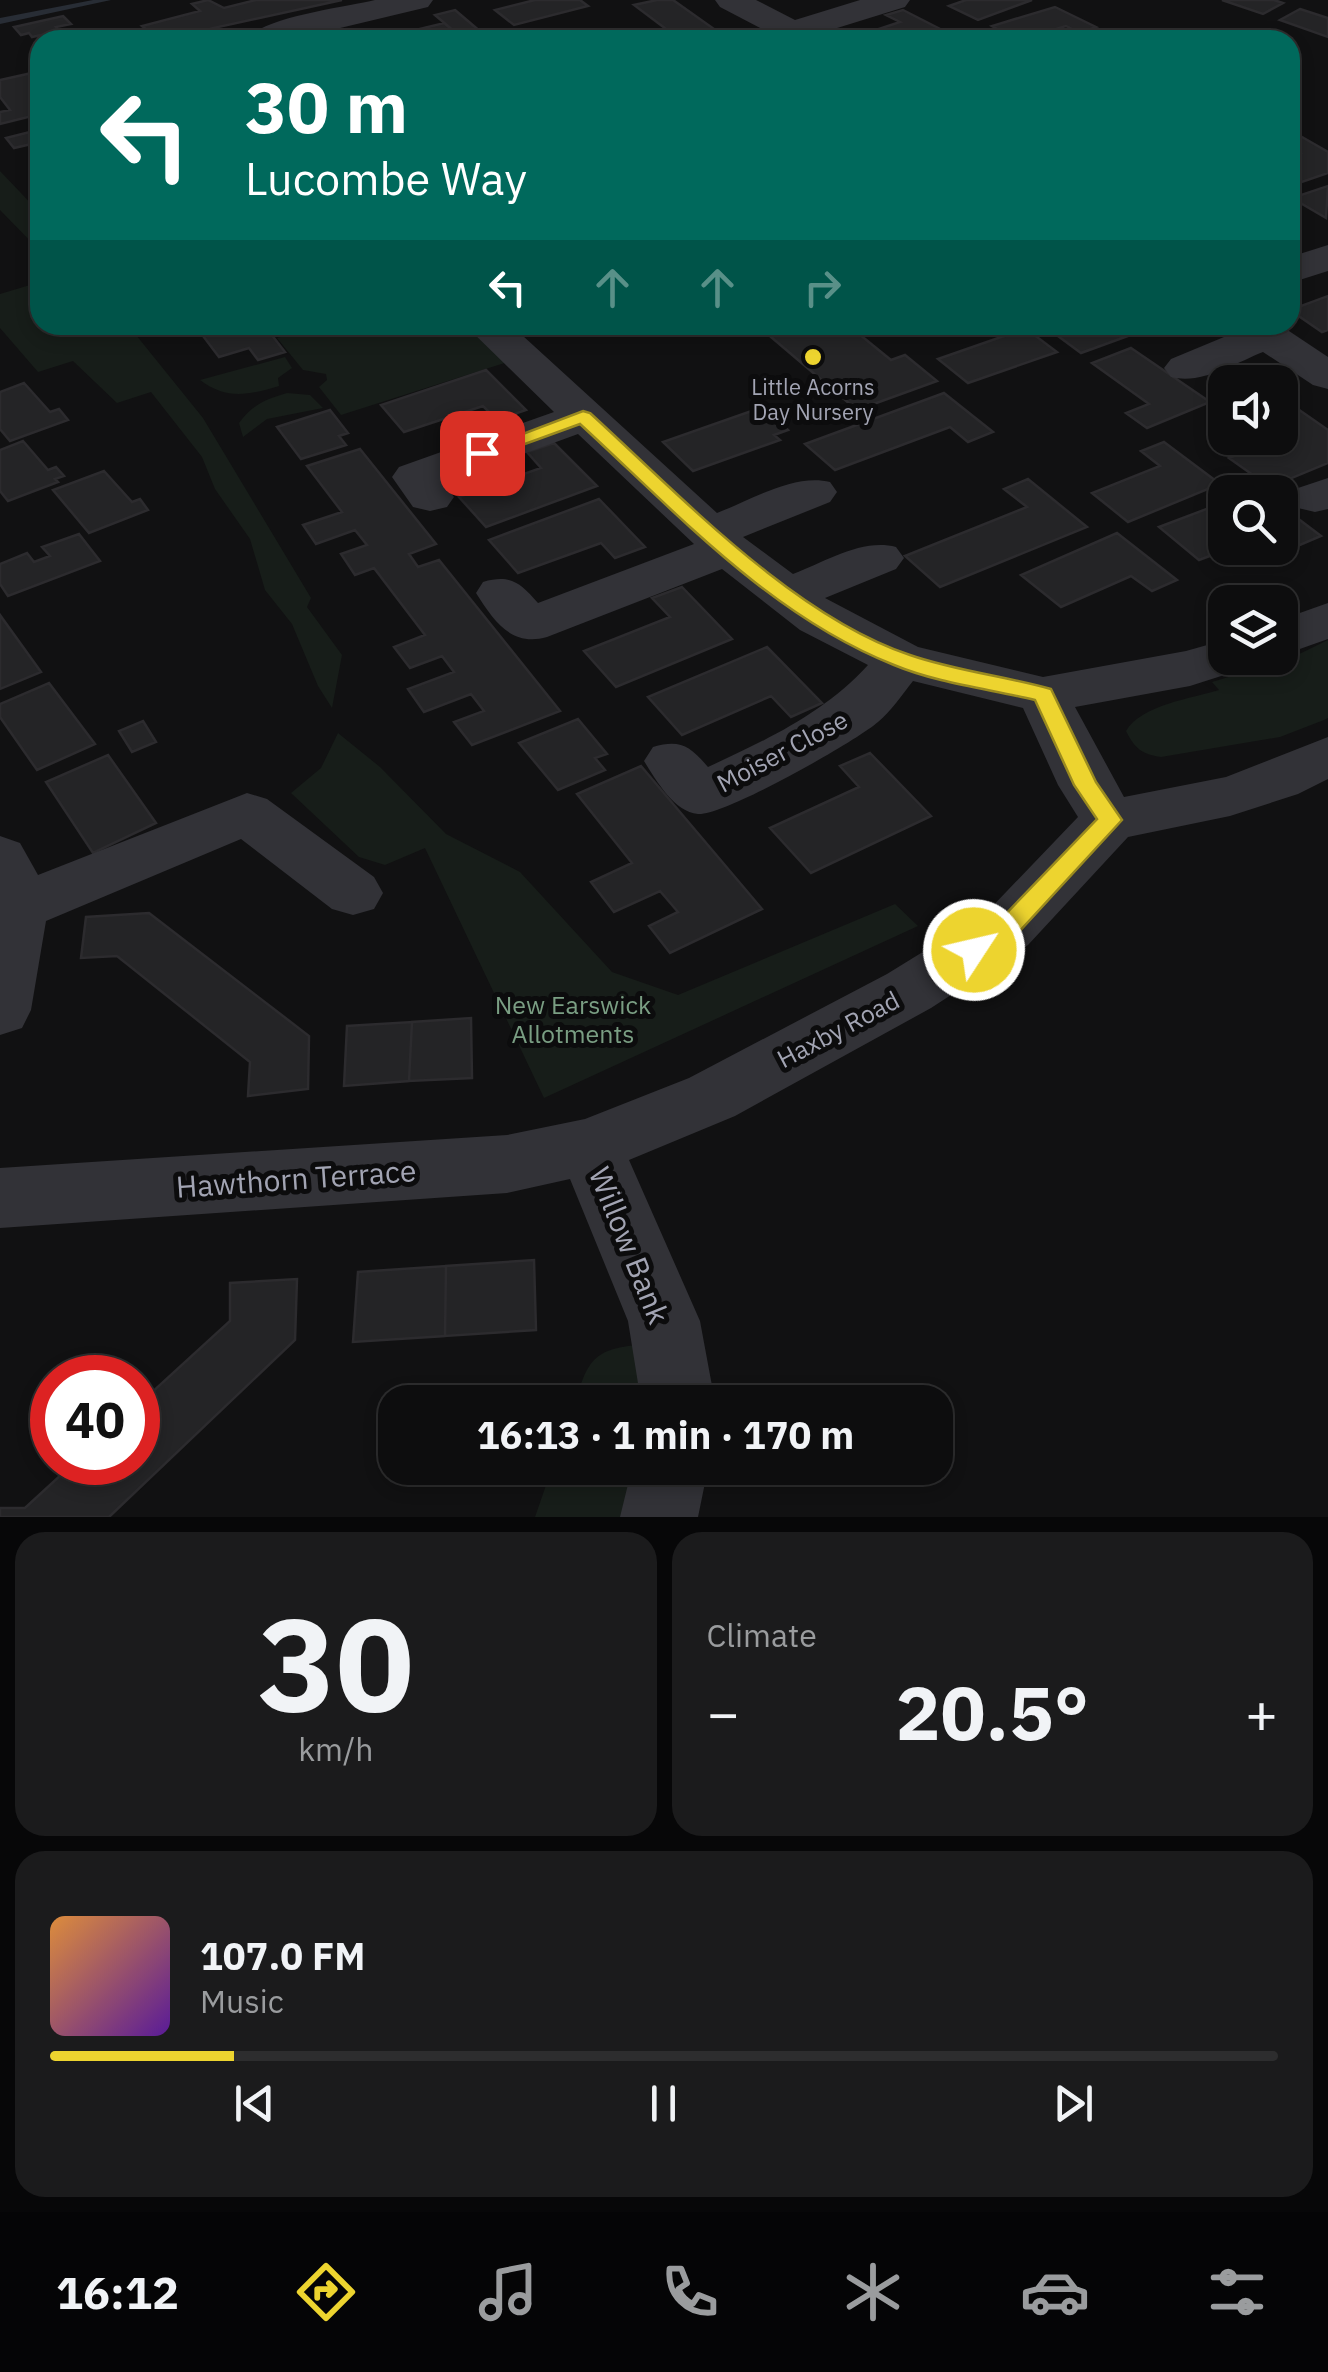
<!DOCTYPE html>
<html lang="en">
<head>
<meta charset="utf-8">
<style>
	:root { --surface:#0d0d0e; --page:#1b1b1c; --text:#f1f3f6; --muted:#9a9c9e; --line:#2d2d2e; --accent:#edd42f }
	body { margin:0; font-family:"IBM Plex Sans",sans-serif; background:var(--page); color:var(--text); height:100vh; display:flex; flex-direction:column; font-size:38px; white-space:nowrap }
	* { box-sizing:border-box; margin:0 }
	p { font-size:32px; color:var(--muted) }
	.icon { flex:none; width:55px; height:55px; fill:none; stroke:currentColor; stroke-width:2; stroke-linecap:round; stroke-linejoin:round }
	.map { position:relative; height:1517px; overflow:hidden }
	.drawer { display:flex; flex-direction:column; gap:15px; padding:15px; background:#070708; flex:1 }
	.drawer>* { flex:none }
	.banner { position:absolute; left:30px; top:30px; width:1270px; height:305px; border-radius:30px; box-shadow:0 5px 15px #0003,0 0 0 2px var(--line); background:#00695c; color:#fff; overflow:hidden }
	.buttons { position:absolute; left:1208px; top:365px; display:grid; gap:20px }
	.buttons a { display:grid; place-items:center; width:90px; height:90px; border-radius:20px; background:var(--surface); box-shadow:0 5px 15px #0003,0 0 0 2px var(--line); font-size:50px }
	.speed { position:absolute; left:30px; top:1355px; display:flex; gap:20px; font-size:50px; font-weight:700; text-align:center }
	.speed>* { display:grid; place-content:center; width:130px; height:130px; border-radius:50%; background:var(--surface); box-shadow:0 5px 15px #0003,0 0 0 2px var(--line); line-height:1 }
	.speed .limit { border:15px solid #d22; background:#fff; color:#111 }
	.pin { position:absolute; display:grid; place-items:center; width:85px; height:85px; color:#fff; margin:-42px; border-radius:20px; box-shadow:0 5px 15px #0006 }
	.me { position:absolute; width:110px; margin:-55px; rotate:55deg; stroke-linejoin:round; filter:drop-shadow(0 0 8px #0008) }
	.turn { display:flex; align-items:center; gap:35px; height:210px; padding:0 50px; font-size:45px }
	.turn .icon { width:130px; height:130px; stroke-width:2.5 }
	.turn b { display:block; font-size:70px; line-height:85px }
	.lanes { display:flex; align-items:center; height:95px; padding:0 50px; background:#0003; justify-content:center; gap:50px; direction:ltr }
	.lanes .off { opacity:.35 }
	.big { font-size:75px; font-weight:800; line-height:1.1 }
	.drawer .tile { flex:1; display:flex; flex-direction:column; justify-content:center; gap:15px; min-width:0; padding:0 35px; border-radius:30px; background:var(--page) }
	.drawer .dial { align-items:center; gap:0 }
	.dial b { font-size:130px; line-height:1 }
	.song { display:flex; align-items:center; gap:30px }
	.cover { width:120px; height:120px; border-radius:15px; background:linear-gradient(135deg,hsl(30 70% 55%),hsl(270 70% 35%)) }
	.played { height:10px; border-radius:5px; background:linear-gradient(90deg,var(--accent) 15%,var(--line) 15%) }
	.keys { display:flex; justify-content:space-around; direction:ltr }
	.heat { display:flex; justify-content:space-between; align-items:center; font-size:55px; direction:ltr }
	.drawer .tiles { flex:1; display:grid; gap:15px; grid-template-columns:1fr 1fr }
	.tile:last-child { grid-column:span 2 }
	.trip { position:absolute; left:378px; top:1385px; width:575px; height:100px; border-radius:30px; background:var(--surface); box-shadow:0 5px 15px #0003,0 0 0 2px var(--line); font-weight:800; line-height:100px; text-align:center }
	.menu { display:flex; height:160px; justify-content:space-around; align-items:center; background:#050506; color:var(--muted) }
	.menu .icon { width:70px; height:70px }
	.menu .active { color:var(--accent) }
	.menu b { font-size:45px; color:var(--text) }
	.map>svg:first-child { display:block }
	.green { fill:#171d19 }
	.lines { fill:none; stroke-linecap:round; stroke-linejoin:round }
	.stream { fill:#282d35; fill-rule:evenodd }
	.building { fill:#242426; stroke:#2c2b2e; stroke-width:2.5 }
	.minor { fill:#323237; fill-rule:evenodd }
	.route { fill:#edd42f; stroke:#9a8a1f; stroke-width:2.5 }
	.poi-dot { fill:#edd42f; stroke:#0c0c0d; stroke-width:4 }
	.labels { text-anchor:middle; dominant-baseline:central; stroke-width:10; stroke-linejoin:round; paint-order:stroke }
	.far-poi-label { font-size:22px; fill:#a2a4b3; stroke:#0c0c0d }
	.street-label { font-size:25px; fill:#a2a4b3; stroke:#0c0c0d }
	.park-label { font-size:25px; fill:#7a9e83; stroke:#0c0c0d }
	.near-street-label { font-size:30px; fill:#a2a4b3; stroke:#0c0c0d }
</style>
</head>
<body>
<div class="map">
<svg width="1328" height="1517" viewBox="0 0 1328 1517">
	<rect width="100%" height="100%" fill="#111112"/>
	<!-- green -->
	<path class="green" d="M0,171L40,213V251L0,210Z
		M40,282V325H128L203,418L311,598L307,607L342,655L332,708L318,686L292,624L265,590L250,539L215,489L202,457L151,392L117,403L73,361L38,372L0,328V294Z
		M321,325H486L520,358L341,415L319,387L327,380L326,374L303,370L277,338Z
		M285,357L292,368L278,378L279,386C249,395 226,400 200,380Z
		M287,393L310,395L323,408L267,419L243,437L239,423C252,405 266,399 287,393Z
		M1328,640V718L1324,720L1280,737L1161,757C1142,754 1135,749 1126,731C1141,705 1193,698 1219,690L1212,682L1291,658Z
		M338,733L380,767L446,834L520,872L612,972L678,995L895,904L918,926L544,1098L425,848L385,865L359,857L291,793L321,768Z
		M636,1345L646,1373L647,1402H575C588,1363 591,1350 636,1345Z
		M552,1468H641L627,1517H535Z"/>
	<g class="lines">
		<!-- stream -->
		<path class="stream" d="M93,0H111L0,24V18Z"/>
	</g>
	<!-- building -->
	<path class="building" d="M208,0L224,8L256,0H342L159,40L142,26L200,11L192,4Z
		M535,0H580L588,6L514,25L495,10Z
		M657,0H673L714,29L658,40L649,33L666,29L634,5Z
		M966,0H1032L978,20L949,6Z
		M1222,0H1274L1283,3L1263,14Z
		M1055,7L1096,27L1080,33L1066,26L1052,30L1071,40H1042L1034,36L1017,40L992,26Z
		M1300,9L1328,18V37L1280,20Z
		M455,10L482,33L462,38L435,15Z
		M903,10L942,30L912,40L852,38L900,22L886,15Z
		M63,16L71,24L56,27L59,31L32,37L29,33L21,35L14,27Z
		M444,23L462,38L390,40L387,37Z
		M32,73L40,82V114L0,124V112L10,110L0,97V80Z
		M40,118V142L14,148L6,138L38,130L31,120Z
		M1302,137L1328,152V173L1290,186V156L1300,153L1290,147V141Z
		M1328,186L1326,218L1292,198Z
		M1328,296V330L1322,332L1290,310Z
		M223,325H264L285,352L258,360L249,348L219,357L200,332Z
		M743,325H848L891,360L905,355L937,381L857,410L764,331L754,335Z
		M989,325H1021L1057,352L968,383L938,359L1004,336Z
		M1063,325H1158L1081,353L1050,330Z
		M1131,348L1210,402L1147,428L1126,413L1149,404L1092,363Z
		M486,370L526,410L497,420L483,406L404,432L381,405Z
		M24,383L50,412L59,409L68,420L10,441L0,429V392Z
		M944,393L993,432L968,442L950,427L835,470L805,444Z
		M763,407L788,430L774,435L780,440L693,471L663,442Z
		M1295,407L1328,430V463L1270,487L1229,458L1296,431L1280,419V413Z
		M330,410L348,433L339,436L346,445L301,459L277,427Z
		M23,441L48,470L56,467L64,476L55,479L58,482L8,501L0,491V450Z
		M1164,442L1220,484L1128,522L1092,493L1160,466L1141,451Z
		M554,443L597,486L486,527L459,497L541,468L527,452Z
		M360,449L436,544L409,554L418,567L439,560L560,711L472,745L454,722L484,711L471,694L424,712L408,689L454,672L442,656L410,668L394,647L425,635L374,568L355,575L341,554L367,545L355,530L316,544L303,525L342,512L307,466Z
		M104,471L132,502L140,499L148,510L89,533L53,490Z
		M1028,479L1087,527L940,587L905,556L1027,507L1004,489Z
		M599,499L645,547L615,558L601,543L518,573L489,540Z
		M1225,502V548H1231L1199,560L1159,527Z
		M1280,505L1321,536L1295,547L1280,535Z
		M1117,533L1177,580L1152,591L1131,576L1061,607L1021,575Z
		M79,534L100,561L8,596L0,584V564L27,553L34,562L50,556L42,547Z
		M682,587L732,639L616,687L584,651L670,617L652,598Z
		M0,615L41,672L0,689Z
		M767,647L822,703L791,717L771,696L682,735L648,697Z
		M49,683L95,744L37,770L0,717V704Z
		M578,719L607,754L595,758L605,770L558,790L519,743Z
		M143,721L156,742L132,752L119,731Z
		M870,753L931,816L811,873L770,828L859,787L840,766Z
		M108,755L156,823L93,853L46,782Z
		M641,766L762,909L670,953L649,926L678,912L660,891L614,912L591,882L632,863L577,794Z
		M149,913L309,1036L308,1089L248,1096L250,1062L117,956L81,958L86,917Z
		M471,1018L472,1078L409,1081L412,1022Z
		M412,1022L409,1081L344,1086L347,1026Z
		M534,1260L536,1330L445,1336L446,1266Z
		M446,1266L445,1336L353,1342L358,1272Z
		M297,1279L295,1340L109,1517H0V1508H25L75,1462H138V1405L230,1321V1283Z"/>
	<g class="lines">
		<!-- minor -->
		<path class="minor" d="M375,0H433L428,7L290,40H246C262,17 346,7 375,0Z
			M715,0H756L795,20L860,0H910L905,7L821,33L826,40H783L720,7Z
			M1328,245V271L1290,283V257Z
			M465,325H511L717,513C751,500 794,473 830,482L837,492L830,502L743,537L793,574C825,562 862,538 896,547L904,558L896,569L825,598L918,647L1043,677L1186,651L1225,640V658H1251L1243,669L1190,686L1075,707L1124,797L1226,777L1328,737V779L1298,794L1230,816L1128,837L1028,945L931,1008L735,1116L629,1160L700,1321L715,1402H641L628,1321L570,1179L507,1193L0,1228V1168L507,1135L585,1119L689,1078L887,974L986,913L1078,817L1058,785L1023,708L913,681C902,695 891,711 878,722C855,742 724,816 698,814C674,812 656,780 644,761L653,747C680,739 690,746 708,767C768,739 823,714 868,665L800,630L722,569L547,637C511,647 494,621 476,593L483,582C511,574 520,583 538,603L694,544L578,434L443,483L454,497L447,507L430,511L413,507L392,477L399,467L554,412Z
			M1231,325H1280L1328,357V389L1313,385L1263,352C1235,363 1202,385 1171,377L1164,368L1171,359L1236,332Z
			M1328,478V509L1315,512L1298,508L1291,498L1298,488Z
			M1328,603V639L1280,656V620Z
			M247,793L267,799L374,877L383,893L374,909L353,915L332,909L241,839L46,921L31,1010L22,1028L0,1035V836L20,843L38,875Z
			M632,1468H708L698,1517H620Z"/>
	</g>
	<!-- route -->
	<path class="route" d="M583,411L590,413C680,495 793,616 910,655C956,671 1005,676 1051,689L1096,782L1122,820L1016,935L974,959L965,956L962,950L965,943L998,922L1097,819L1074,785L1035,700C989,689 937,683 894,665C770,616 676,512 580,424L489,457H475L473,453Z"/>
	<!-- markers -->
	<circle class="poi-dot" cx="813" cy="357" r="10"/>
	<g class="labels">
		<!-- far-poi labels -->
		<g class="far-poi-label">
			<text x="813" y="386">Little Acorns<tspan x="813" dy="25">Day Nursery</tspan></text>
		</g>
		<!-- street labels -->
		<g class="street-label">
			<text transform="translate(782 751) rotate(-28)">Moiser Close</text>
			<text transform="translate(838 1029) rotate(-28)">Haxby Road</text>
		</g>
		<!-- park labels -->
		<g class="park-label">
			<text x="573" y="1004">New Earswick<tspan x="573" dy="29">Allotments</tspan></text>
		</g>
		<!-- near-street labels -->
		<g class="near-street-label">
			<text transform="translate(296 1178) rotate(-4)">Hawthorn Terrace</text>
			<text transform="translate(630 1245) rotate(68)">Willow Bank</text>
		</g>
	</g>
</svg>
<div class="buttons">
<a><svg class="icon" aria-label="sound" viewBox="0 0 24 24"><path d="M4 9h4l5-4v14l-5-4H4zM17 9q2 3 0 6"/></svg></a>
<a><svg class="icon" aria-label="search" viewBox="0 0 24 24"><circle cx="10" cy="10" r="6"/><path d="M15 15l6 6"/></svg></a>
<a><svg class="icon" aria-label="layers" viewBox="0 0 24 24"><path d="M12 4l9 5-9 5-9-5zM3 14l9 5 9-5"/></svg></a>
</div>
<div class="speed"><div class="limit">40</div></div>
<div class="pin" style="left:482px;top:453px;background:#d93025"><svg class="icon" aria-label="arrive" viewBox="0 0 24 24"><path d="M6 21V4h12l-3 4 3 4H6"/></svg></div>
<svg class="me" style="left:974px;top:950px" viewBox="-20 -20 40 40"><circle r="17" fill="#edd42f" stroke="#fff" stroke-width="3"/><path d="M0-11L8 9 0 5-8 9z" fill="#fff"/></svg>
<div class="trip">16:13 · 1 min · 170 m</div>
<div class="banner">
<div class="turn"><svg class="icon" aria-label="left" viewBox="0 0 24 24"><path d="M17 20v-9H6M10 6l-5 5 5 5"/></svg><div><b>30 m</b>Lucombe Way</div></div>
<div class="lanes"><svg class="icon" aria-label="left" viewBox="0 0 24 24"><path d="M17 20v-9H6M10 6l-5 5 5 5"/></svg><svg class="icon off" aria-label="ahead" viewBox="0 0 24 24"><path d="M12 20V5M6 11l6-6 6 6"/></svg><svg class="icon off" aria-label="ahead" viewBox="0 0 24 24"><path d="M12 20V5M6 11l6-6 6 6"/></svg><svg class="icon off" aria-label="right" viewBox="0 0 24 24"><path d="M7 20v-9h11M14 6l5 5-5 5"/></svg></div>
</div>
</div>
<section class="drawer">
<div class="tiles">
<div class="tile dial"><b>30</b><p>km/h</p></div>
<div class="tile"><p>Climate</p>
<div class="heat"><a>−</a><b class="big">20.5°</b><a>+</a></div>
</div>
<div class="tile">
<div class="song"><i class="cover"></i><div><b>107.0 FM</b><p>Music</p></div></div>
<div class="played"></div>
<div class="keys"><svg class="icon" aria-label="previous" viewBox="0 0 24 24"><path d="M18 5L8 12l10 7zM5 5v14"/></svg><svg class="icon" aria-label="pause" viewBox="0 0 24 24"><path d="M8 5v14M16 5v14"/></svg><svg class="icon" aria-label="next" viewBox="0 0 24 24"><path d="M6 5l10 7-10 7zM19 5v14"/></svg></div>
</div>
</div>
</section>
<nav class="menu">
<b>16:12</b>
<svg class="icon active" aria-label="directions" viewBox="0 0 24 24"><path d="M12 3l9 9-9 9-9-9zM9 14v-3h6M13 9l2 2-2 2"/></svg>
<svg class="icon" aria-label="music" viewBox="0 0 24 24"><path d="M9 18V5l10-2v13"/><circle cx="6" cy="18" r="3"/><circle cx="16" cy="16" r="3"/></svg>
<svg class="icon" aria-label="phone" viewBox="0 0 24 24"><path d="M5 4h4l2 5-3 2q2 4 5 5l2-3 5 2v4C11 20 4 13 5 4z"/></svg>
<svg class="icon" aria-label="climate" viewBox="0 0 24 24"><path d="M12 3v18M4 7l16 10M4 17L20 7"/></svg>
<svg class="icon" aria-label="car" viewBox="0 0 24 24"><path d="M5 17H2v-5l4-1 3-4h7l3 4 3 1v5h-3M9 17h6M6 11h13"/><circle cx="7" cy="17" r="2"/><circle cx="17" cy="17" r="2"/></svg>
<svg class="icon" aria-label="filters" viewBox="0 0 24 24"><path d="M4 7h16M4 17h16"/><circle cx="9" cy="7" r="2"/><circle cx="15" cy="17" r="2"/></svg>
</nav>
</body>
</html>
